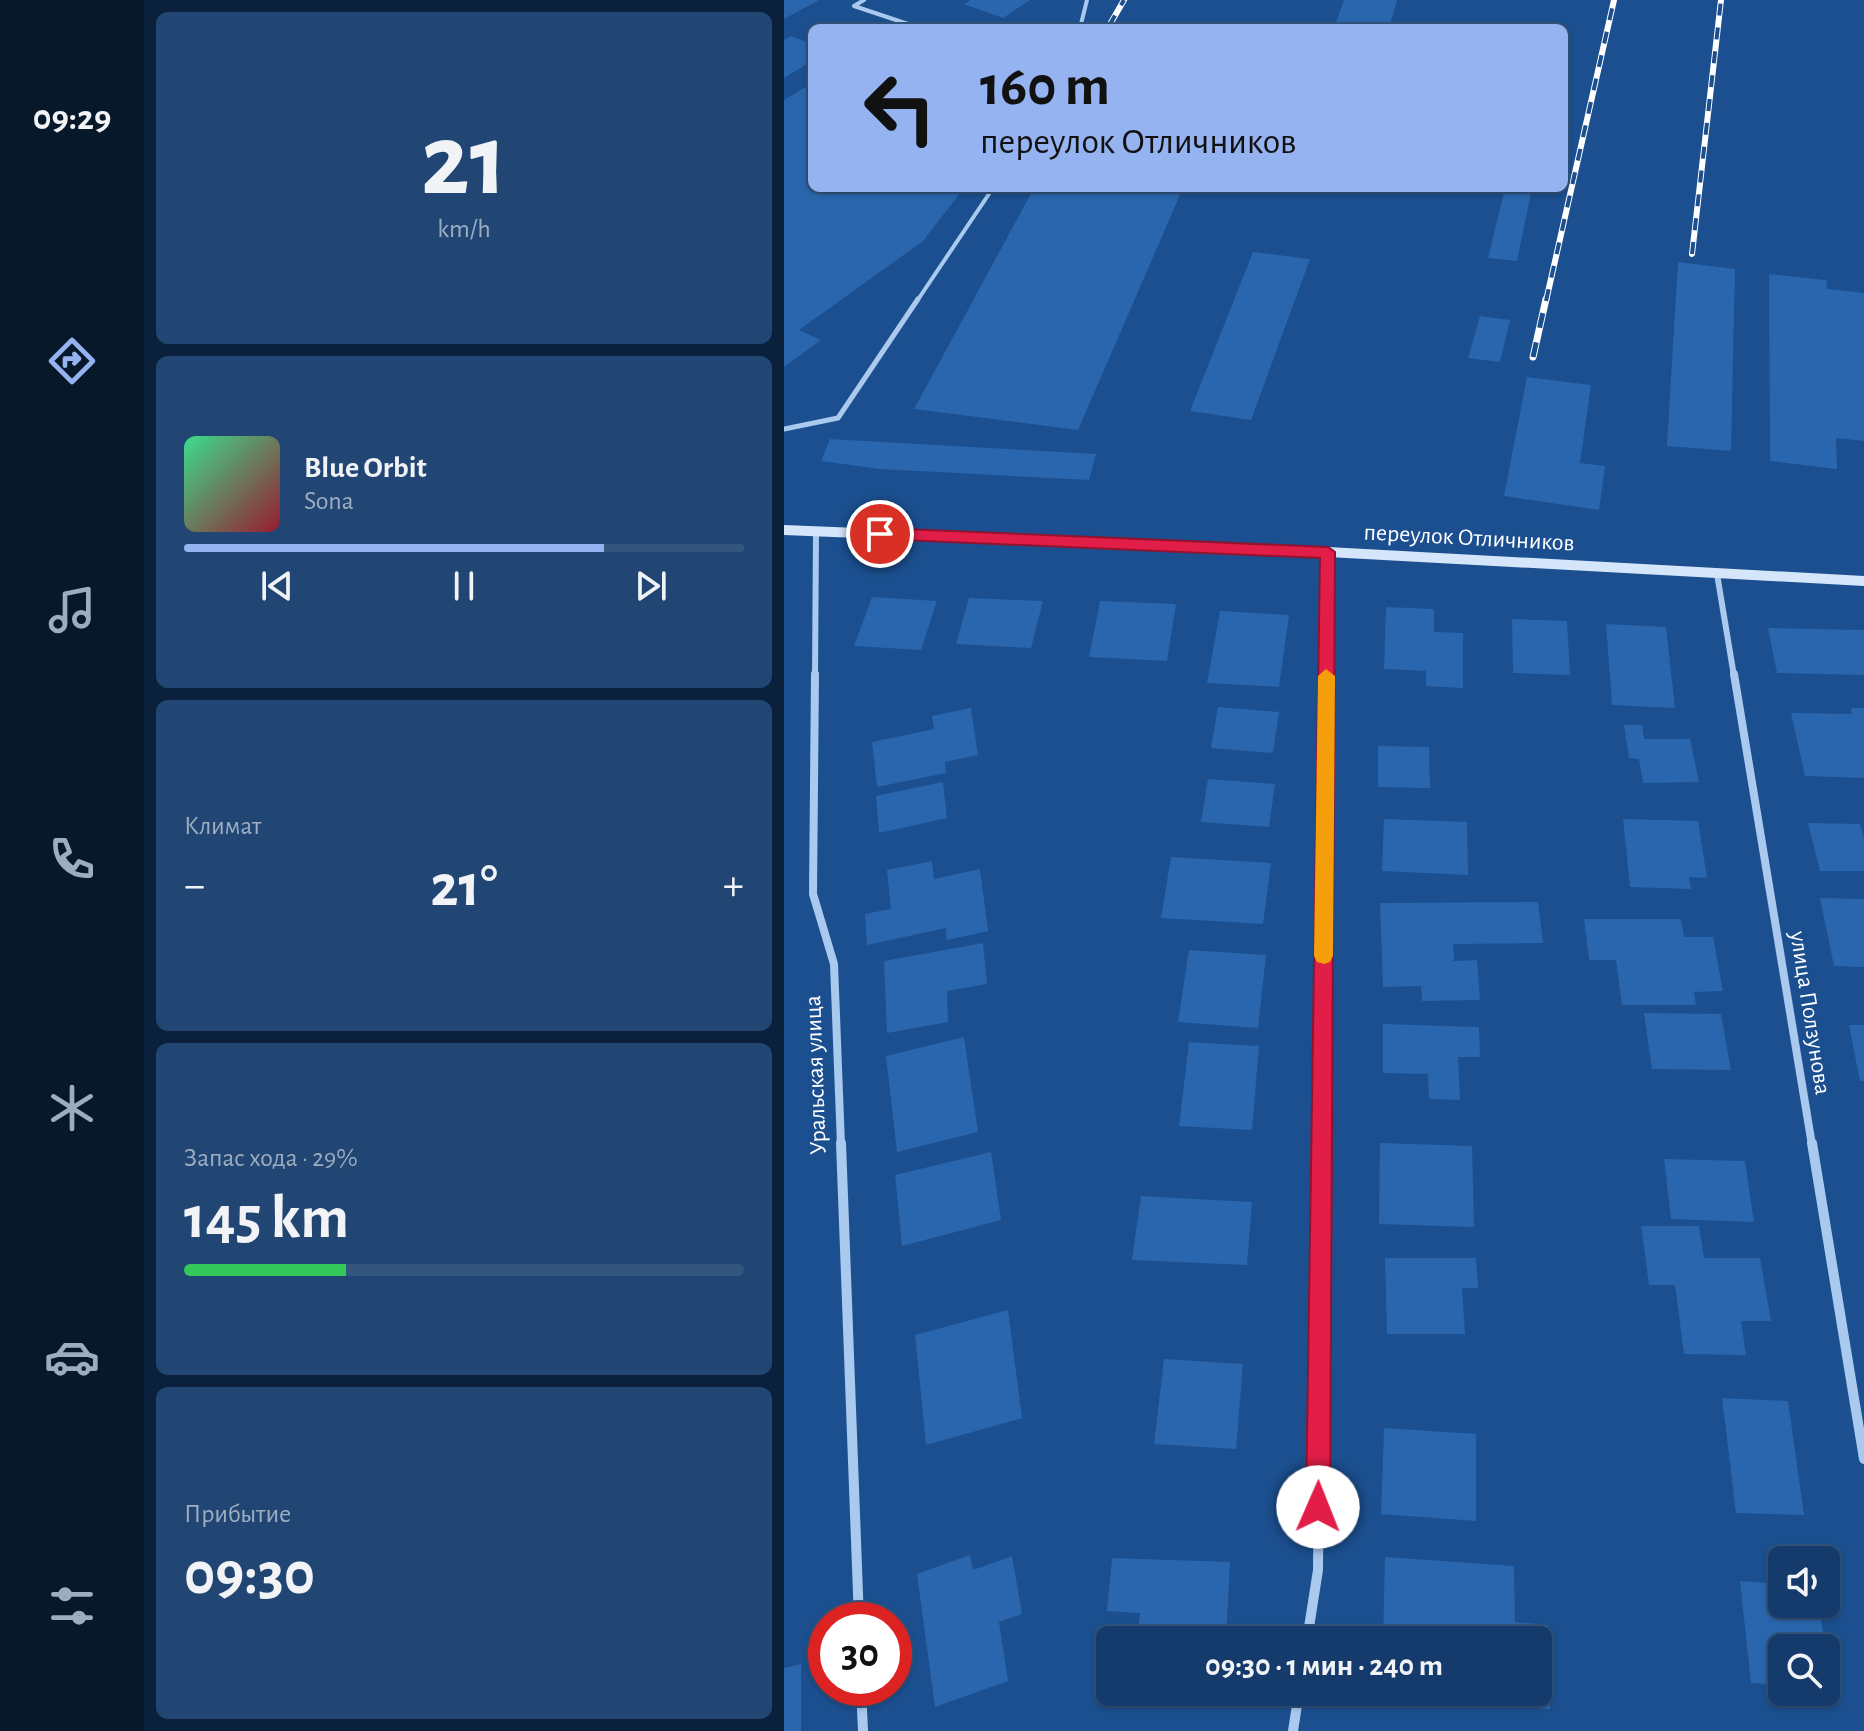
<!DOCTYPE html>
<html lang="ru">
<head>
<meta charset="utf-8">
<style>
	:root { --surface:#143b6b; --page:#214673; --text:#f1f3f6; --muted:#9dadc1; --line:#33557e; --accent:#95b2f1 }
	body { margin:0; font-family:"Alegreya Sans",sans-serif; background:var(--page); color:var(--text); height:100vh; display:flex; flex-direction:column; font-size:30px; white-space:nowrap }
	* { box-sizing:border-box; margin:0 }
	p { font-size:26px; color:var(--muted) }
	.icon { flex:none; width:44px; height:44px; fill:none; stroke:currentColor; stroke-width:2; stroke-linecap:round; stroke-linejoin:round }
	.map { position:relative; flex:1; overflow:hidden }
	.panel { display:flex; flex-direction:column; gap:12px; padding:12px; background:#0b203b; width:640px }
	.panel>* { flex:none }
	.guide { position:absolute; left:24px; top:24px; width:760px; height:168px; border-radius:12px; box-shadow:0 2px 6px #0004,0 0 0 2px var(--line); background:#95b2f1; color:#111; overflow:hidden }
	.buttons { position:absolute; left:984px; top:1546px; display:grid; gap:16px }
	.buttons a { display:grid; place-items:center; width:72px; height:72px; border-radius:12px; background:var(--surface); box-shadow:0 2px 6px #0004,0 0 0 2px var(--line); font-size:40px }
	.speed { position:absolute; left:24px; top:1602px; display:flex; gap:16px; font-size:40px; font-weight:700; text-align:center }
	.speed>* { display:grid; place-content:center; width:104px; height:104px; border-radius:50%; background:var(--surface); box-shadow:0 2px 6px #0004,0 0 0 2px var(--line); line-height:1 }
	.speed .limit { border:12px solid #d22; background:#fff; color:#111 }
	.pin { position:absolute; display:grid; place-items:center; width:68px; height:68px; color:#fff; margin:-34px; border:4px solid #fff; border-radius:50%; box-shadow:0 2px 8px #0007 }
	.me { position:absolute; width:88px; margin:-44px; rotate:1deg; stroke-linejoin:round; filter:drop-shadow(0 0 6px #0008) }
	.turn { display:flex; align-items:center; gap:28px; height:168px; padding:0 40px; font-size:36px }
	.turn .icon { width:104px; height:104px; stroke-width:2.5 }
	.turn b { display:block; font-size:56px; line-height:68px }
	.big { font-size:60px; font-weight:700; line-height:1.1 }
	.panel .widget { flex:1; display:flex; flex-direction:column; justify-content:center; gap:12px; min-width:0; padding:0 28px; border-radius:12px; background:var(--page) }
	.panel .dial { align-items:center; gap:0 }
	.dial b { font-size:104px; line-height:1 }
	.song { display:flex; align-items:center; gap:24px }
	.cover { width:96px; height:96px; border-radius:12px; background:linear-gradient(135deg,hsl(150 70% 55%),hsl(350 70% 35%)) }
	.played { height:8px; border-radius:4px; background:linear-gradient(90deg,var(--accent) 75%,var(--line) 75%) }
	.keys { display:flex; justify-content:space-around; direction:ltr }
	.heat { display:flex; justify-content:space-between; align-items:center; font-size:44px; direction:ltr }
	.charge { height:12px; border-radius:6px; background:linear-gradient(90deg,#34c759 29%,var(--line) 0) }
	.trip { position:absolute; left:312px; top:1626px; width:456px; height:80px; border-radius:12px; background:var(--surface); box-shadow:0 2px 6px #0004,0 0 0 2px var(--line); font-weight:700; line-height:80px; text-align:center }
	main { display:flex; flex:1; min-height:0 }
	.tabs { display:flex; flex-direction:column; width:144px; justify-content:space-around; align-items:center; background:#08182b; color:var(--muted) }
	.tabs .icon { width:56px; height:56px }
	.tabs .current { color:var(--accent) }
	.tabs b { font-size:36px; color:var(--text) }
	.map>svg:first-child { display:block }
	.building { fill:#2a66ad }
	.lines { fill:none; stroke-linecap:round; stroke-linejoin:round }
	.lane-far1 { stroke:#a9c9ee; stroke-width:4 }
	.lane { stroke:#a9c9ee; stroke-width:5 }
	.street-far2 { stroke:#a9c9ee; stroke-width:6 }
	.street-far1 { stroke:#a9c9ee; stroke-width:8 }
	.street { stroke:#a9c9ee; stroke-width:10 }
	.secondary { fill:#d6e6fa; fill-rule:evenodd }
	.rail-far1-casing { stroke:#fff; stroke-width:6 }
	.rail-casing { stroke:#fff; stroke-width:7 }
	.rail-far1 { stroke:#1b4f8f; stroke-width:4; stroke-dasharray:12; stroke-linecap:butt }
	.rail { stroke:#1b4f8f; stroke-width:5; stroke-dasharray:15; stroke-linecap:butt }
	.route { fill:#e11d48; stroke:#92132f; stroke-width:2 }
	.slow { fill:#f59e0b }
	.labels { text-anchor:middle; dominant-baseline:central; stroke-width:8; stroke-linejoin:round; paint-order:stroke }
	.street-label { font-size:24px; fill:#fff; stroke:#1b4f8f }
</style>
</head>
<body>
<main>
<nav class="tabs">
<b>09:29</b>
<svg class="icon current" aria-label="directions" viewBox="0 0 24 24"><path d="M12 3l9 9-9 9-9-9zM9 14v-3h6M13 9l2 2-2 2"/></svg>
<svg class="icon" aria-label="music" viewBox="0 0 24 24"><path d="M9 18V5l10-2v13"/><circle cx="6" cy="18" r="3"/><circle cx="16" cy="16" r="3"/></svg>
<svg class="icon" aria-label="phone" viewBox="0 0 24 24"><path d="M5 4h4l2 5-3 2q2 4 5 5l2-3 5 2v4C11 20 4 13 5 4z"/></svg>
<svg class="icon" aria-label="climate" viewBox="0 0 24 24"><path d="M12 3v18M4 7l16 10M4 17L20 7"/></svg>
<svg class="icon" aria-label="car" viewBox="0 0 24 24"><path d="M5 17H2v-5l4-1 3-4h7l3 4 3 1v5h-3M9 17h6M6 11h13"/><circle cx="7" cy="17" r="2"/><circle cx="17" cy="17" r="2"/></svg>
<svg class="icon" aria-label="filters" viewBox="0 0 24 24"><path d="M4 7h16M4 17h16"/><circle cx="9" cy="7" r="2"/><circle cx="15" cy="17" r="2"/></svg>
</nav>
<section class="panel">
<div class="widget dial"><b>21</b><p>km/h</p></div>
<div class="widget">
<div class="song"><i class="cover"></i><div><b>Blue Orbit</b><p>Sona</p></div></div>
<div class="played"></div>
<div class="keys"><svg class="icon" aria-label="previous" viewBox="0 0 24 24"><path d="M18 5L8 12l10 7zM5 5v14"/></svg><svg class="icon" aria-label="pause" viewBox="0 0 24 24"><path d="M8 5v14M16 5v14"/></svg><svg class="icon" aria-label="next" viewBox="0 0 24 24"><path d="M6 5l10 7-10 7zM19 5v14"/></svg></div>
</div>
<div class="widget"><p>Климат</p>
<div class="heat"><a>−</a><b class="big">21°</b><a>+</a></div>
</div>
<div class="widget"><p>Запас хода · 29%</p><b class="big">145 km</b><div class="charge"></div></div>
<div class="widget"><p>Прибытие</p><b class="big">09:30</b></div>
</section>
<div class="map">
<svg width="1080" height="1731" viewBox="0 0 1080 1731">
	<rect width="100%" height="100%" fill="#1b4f8f"/>
	<!-- building -->
	<path class="building" d="M0,0H35L0,19Z
		M187,0H246L219,18L180,4Z
		M560,0H613L605,28H550Z
		M7,36L28,44V61L0,78V40Z
		M28,83V188H180L139,241L15,330L37,340L0,367V100Z
		M250,188H399L294,430L130,409Z
		M721,188H748L733,261L704,258Z
		M469,252L526,259L467,420L406,411Z
		M894,262L951,269L947,451L883,446Z
		M985,274L1042,280L1043,289L1080,293V441L1052,438L1053,469L986,461Z
		M696,316L726,320L716,362L684,358Z
		M743,377L807,385L796,463L821,466L815,510L720,496Z
		M46,439L312,454L305,480L96,469L37,461Z
		M88,597L153,601L137,650L70,646Z
		M185,598L259,601L247,648L172,644Z
		M316,601L392,604L383,661L305,657Z
		M602,607L650,609V632L679,633V688L642,686V671L600,669Z
		M436,611L505,615L495,687L423,683Z
		M728,619L783,621L786,675L729,673Z
		M822,624L882,627L891,708L828,705Z
		M984,628L1080,630V675L993,673Z
		M434,707L495,712L489,753L427,748Z
		M187,708L194,755L161,762L162,773L93,787L88,742L150,729L148,716Z
		M1067,708H1080V778L1021,776L1007,713L1068,714Z
		M840,725H858L860,739H906L915,782L859,783L855,759L845,758Z
		M594,746L645,747L646,788L594,787Z
		M424,779L491,784L485,827L417,822Z
		M159,782L163,818L95,833L92,796Z
		M600,819L683,822L684,875L598,871Z
		M839,819L914,821L923,878L905,877L907,889L846,887Z
		M1024,823L1076,824L1080,839V871H1036Z
		M387,857L487,863L479,924L377,918Z
		M148,861L150,879L196,869L204,931L163,940L162,928L83,945L81,914L107,909L103,870Z
		M1036,898L1080,899V967L1050,966Z
		M754,902L759,943L669,944L670,961L693,960L696,1000L638,1001L637,986L599,987L596,903Z
		M800,919H897L900,937H929L939,991L910,992L912,1005H838L832,960H805Z
		M199,943L203,984L163,991L164,1022L103,1033L100,961Z
		M405,950L482,955L474,1028L394,1022Z
		M860,1013L937,1014L947,1070L868,1069Z
		M599,1024L695,1027L696,1057H674L676,1100L645,1099L644,1074L599,1073Z
		M1065,1025H1080V1081H1076Z
		M180,1037L194,1132L113,1152L102,1056Z
		M405,1042L475,1046L468,1130L395,1126Z
		M596,1143L688,1146L690,1227L595,1224Z
		M207,1152L217,1220L118,1246L111,1175Z
		M880,1159L961,1161L970,1222L887,1219Z
		M357,1196L468,1202L463,1265L348,1260Z
		M857,1226H915L920,1258H976L987,1321H957L962,1355L900,1354L891,1285H865Z
		M601,1258H692L694,1288H678L681,1334H603Z
		M224,1310L238,1418L142,1445L131,1335Z
		M380,1359L459,1364L452,1449L370,1444Z
		M938,1398L1004,1401L1020,1515L952,1513Z
		M600,1428L692,1434V1521L597,1514Z
		M186,1555L189,1570L228,1556L238,1614L215,1622L224,1681L151,1707L133,1574Z
		M601,1557L730,1566L731,1622L764,1625L766,1709L657,1702V1692H754V1640H599Z
		M328,1558L446,1562L442,1640H353L356,1613L323,1611Z
		M956,1581L998,1584V1604H1035L1041,1648H998V1685L967,1683Z
		M17,1664V1731H0V1668Z"/>
	<g class="lines">
		<!-- lane-far1 -->
		<path class="lane-far1" d="M80,0L70,6L136,28
			M296,28L303,0
			M133,301L209,188"/>
		<!-- lane -->
		<path class="lane" d="M0,429L54,418L134,299"/>
		<!-- street-far2 -->
		<path class="street-far2" d="M933,574L950,676
			M31,676L32,531
			M543,676L544,552"/>
		<!-- street-far1 -->
		<path class="street-far1" d="M31,674L29,894L50,964L57,1145
			M950,674L1028,1145
			M538,1145L543,674"/>
		<!-- street -->
		<path class="street" d="M57,1143L75,1620
			M1028,1143L1080,1459
			M523,1640L534,1570L538,1143
			M77,1688L79,1731
			M509,1731L515,1692"/>
		<!-- secondary -->
		<path class="secondary" d="M0,525L544,547L1080,576V586L544,557L0,535Z"/>
		<!-- rail-far1 casing -->
		<g class="rail-far1-casing">
			<path id="rail-far1" d="M325,26L340,0
				M908,254L937,0
				M762,301L830,0"/>
		</g>
		<!-- rail casing -->
		<g class="rail-casing">
			<path id="rail" d="M749,357L762,299"/>
		</g>
		<!-- rail-far1 -->
		<use href="#rail-far1" class="rail-far1"/>
		<!-- rail -->
		<use href="#rail" class="rail"/>
	</g>
	<!-- route -->
	<path class="route" d="M96,528L544,547L551,552L546,1507L543,1515L534,1519L526,1515L522,1507L536,558L96,539L88,534Z"/>
	<!-- slow -->
	<path class="slow" d="M542,669L551,676L549,956L546,962L540,964L533,962L530,956L534,676Z"/>
	<g class="labels">
		<!-- street labels -->
		<g class="street-label">
			<text transform="translate(685 538) rotate(3)">переулок Отличников</text>
			<text transform="translate(1026 1013) rotate(81)">улица Ползунова</text>
			<text transform="translate(32 1075) rotate(-92)">Уральская улица</text>
		</g>
	</g>
</svg>
<div class="buttons">
<a><svg class="icon" aria-label="sound" viewBox="0 0 24 24"><path d="M4 9h4l5-4v14l-5-4H4zM17 9q2 3 0 6"/></svg></a>
<a><svg class="icon" aria-label="search" viewBox="0 0 24 24"><circle cx="10" cy="10" r="6"/><path d="M15 15l6 6"/></svg></a>
</div>
<div class="speed"><div class="limit">30</div></div>
<div class="pin" style="left:96px;top:534px;background:#d93025"><svg class="icon" aria-label="arrive" viewBox="0 0 24 24"><path d="M6 21V4h12l-3 4 3 4H6"/></svg></div>
<svg class="me" style="left:534px;top:1507px" viewBox="-20 -20 40 40"><circle r="19" fill="#fff"/><path d="M0-13L10 11 0 6-10 11z" fill="#e11d48"/></svg>
<div class="trip">09:30 · 1 мин · 240 m</div>
<div class="guide">
<div class="turn"><svg class="icon" aria-label="left" viewBox="0 0 24 24"><path d="M17 20v-9H6M10 6l-5 5 5 5"/></svg><div><b>160 m</b>переулок Отличников</div></div>
</div>
</div>
</main>
</body>
</html>
